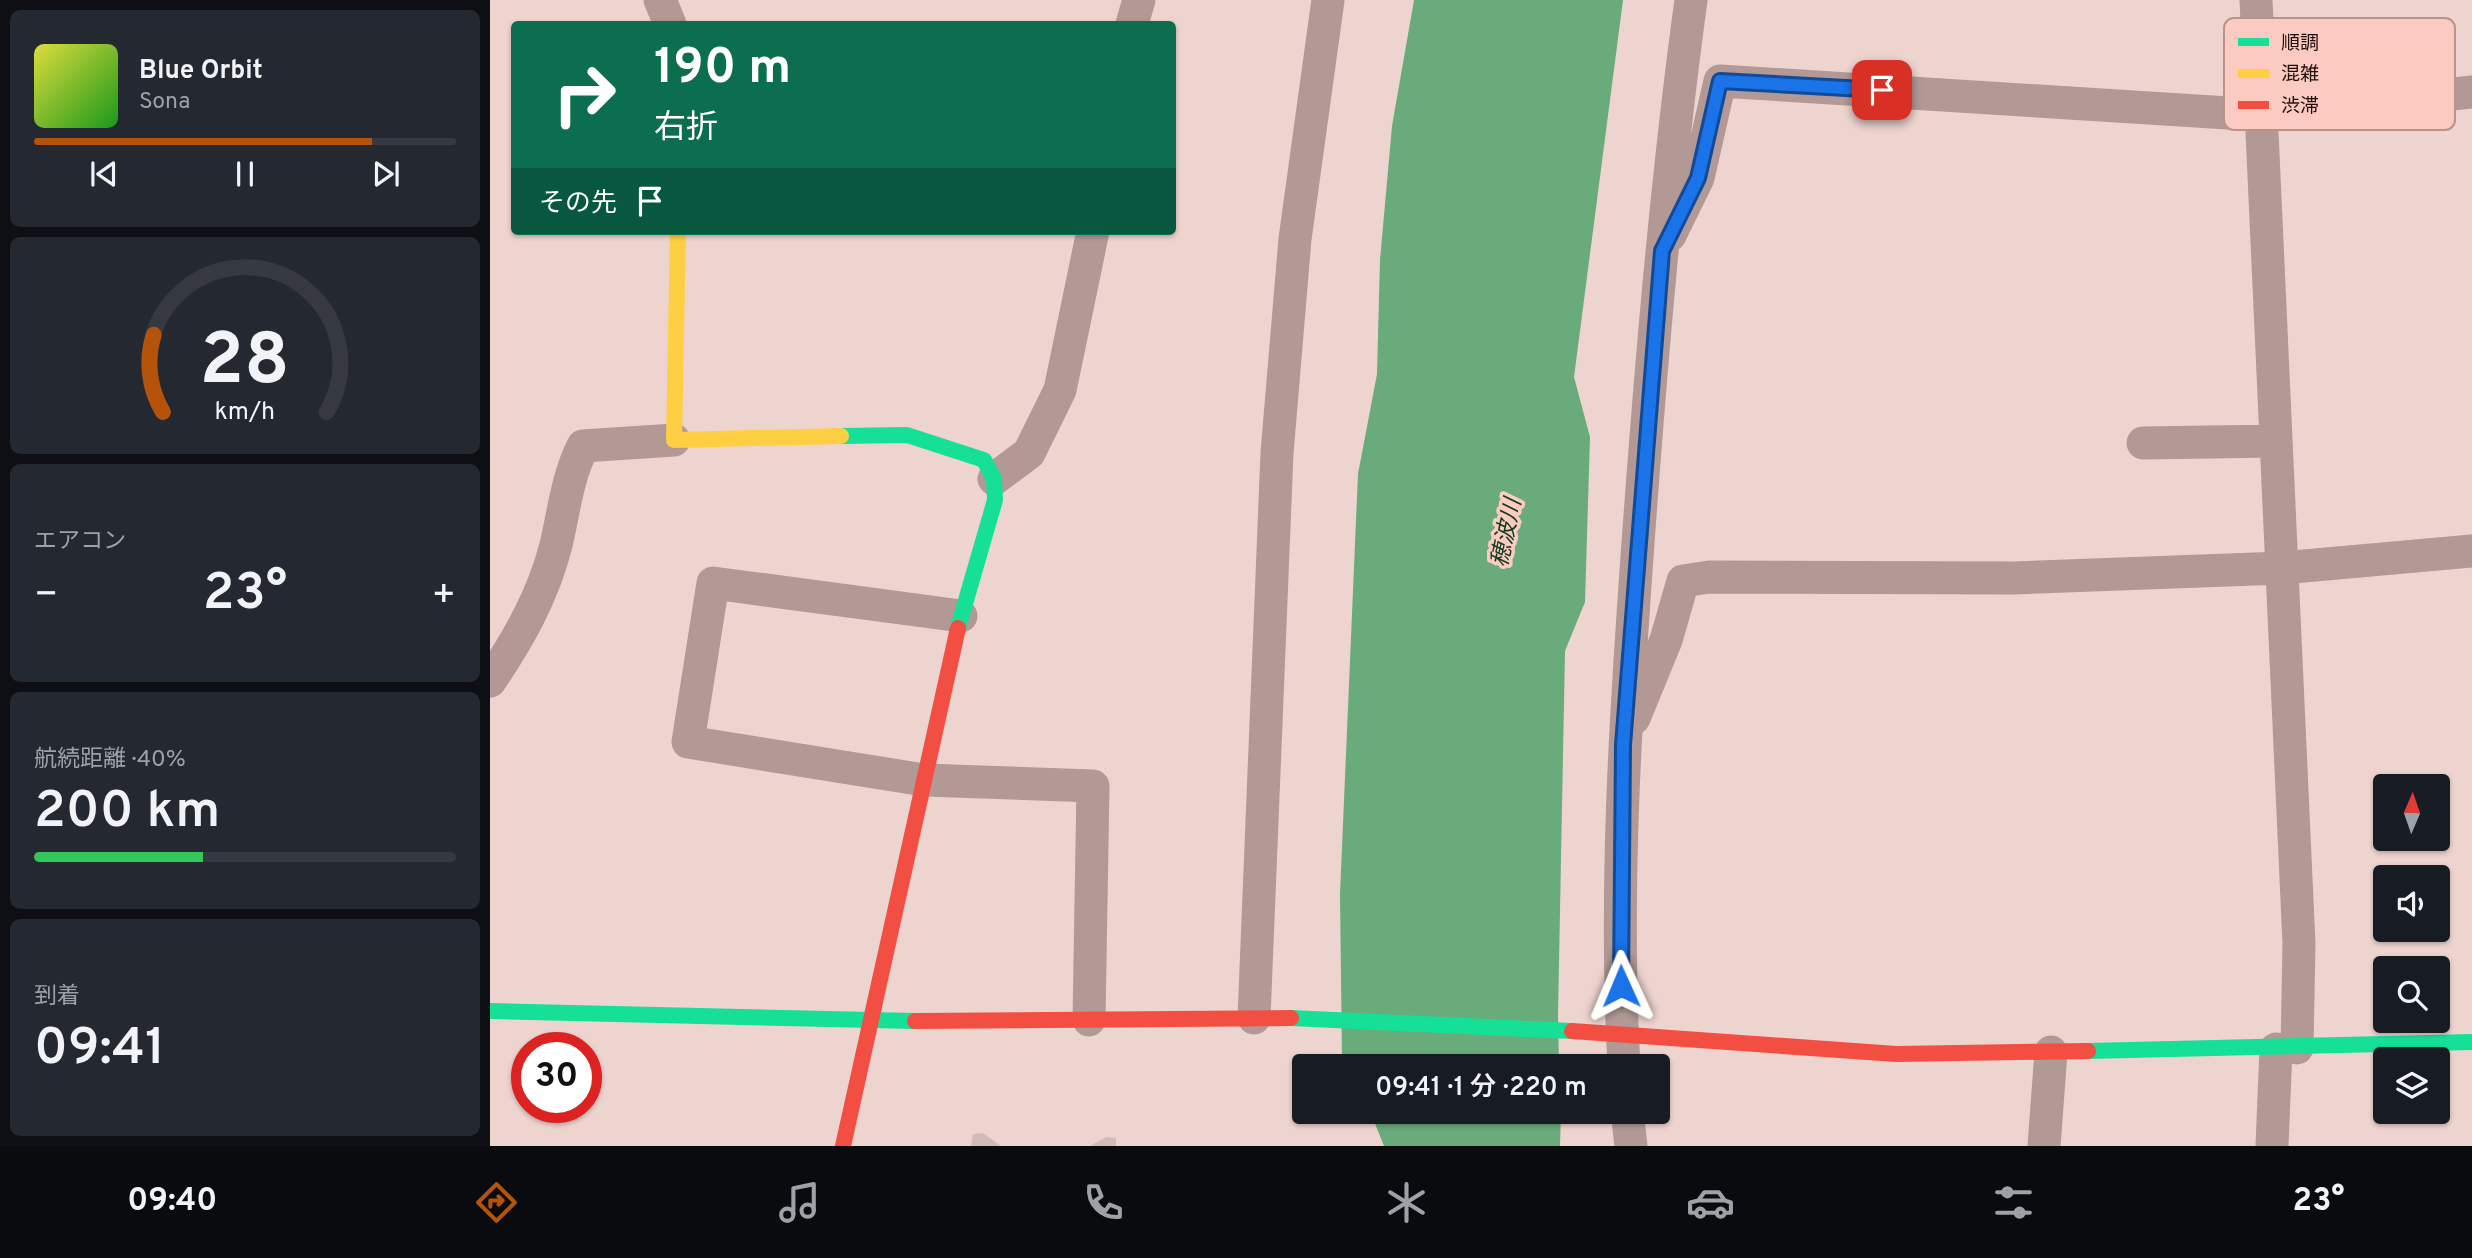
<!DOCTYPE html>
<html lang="ja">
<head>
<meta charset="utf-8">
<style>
	:root { --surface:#171b24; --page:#242831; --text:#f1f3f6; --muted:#9ea1a6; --line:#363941; --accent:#b45309 }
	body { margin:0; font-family:Overpass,"Noto Sans JP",sans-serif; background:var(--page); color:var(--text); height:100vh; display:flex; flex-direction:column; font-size:26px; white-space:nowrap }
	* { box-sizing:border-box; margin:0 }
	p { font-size:23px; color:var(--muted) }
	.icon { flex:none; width:38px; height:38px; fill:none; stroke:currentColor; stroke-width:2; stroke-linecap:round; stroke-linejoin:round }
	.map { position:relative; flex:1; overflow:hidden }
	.drawer { display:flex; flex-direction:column; gap:10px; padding:10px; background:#0d0f14; width:490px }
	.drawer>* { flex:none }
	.guide { position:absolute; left:21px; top:21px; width:665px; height:214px; border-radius:7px; box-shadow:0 2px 5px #0004; background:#0b6e4f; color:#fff; overflow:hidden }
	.needle { width:46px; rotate:2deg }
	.controls { position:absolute; left:1883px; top:774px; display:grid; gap:14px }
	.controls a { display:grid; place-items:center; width:77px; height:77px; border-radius:7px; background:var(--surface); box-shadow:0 2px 5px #0004; font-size:35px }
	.speed { position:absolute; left:21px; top:1032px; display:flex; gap:14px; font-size:35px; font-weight:700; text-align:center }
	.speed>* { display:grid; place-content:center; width:91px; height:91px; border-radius:50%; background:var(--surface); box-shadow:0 2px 5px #0004; line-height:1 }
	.speed .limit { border:10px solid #d22; background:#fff; color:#111 }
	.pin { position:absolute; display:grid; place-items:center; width:60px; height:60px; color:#fff; margin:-30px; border-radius:14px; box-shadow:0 4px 10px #0006 }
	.me { position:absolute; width:77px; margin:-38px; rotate:359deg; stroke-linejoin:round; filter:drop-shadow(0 0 5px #0008) }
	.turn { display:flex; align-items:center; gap:24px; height:147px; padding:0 28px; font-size:32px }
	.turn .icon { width:91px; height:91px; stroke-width:2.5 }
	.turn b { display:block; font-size:49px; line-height:60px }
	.then { display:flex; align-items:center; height:66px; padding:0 28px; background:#0003; gap:14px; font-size:26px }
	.big { font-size:52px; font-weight:600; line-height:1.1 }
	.drawer .card { flex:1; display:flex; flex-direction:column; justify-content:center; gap:10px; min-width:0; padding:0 24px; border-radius:10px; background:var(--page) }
	.drawer .dial { align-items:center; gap:0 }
	.dial svg { height:182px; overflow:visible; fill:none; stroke:var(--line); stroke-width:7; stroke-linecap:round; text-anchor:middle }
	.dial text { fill:var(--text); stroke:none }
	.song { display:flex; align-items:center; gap:21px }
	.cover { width:84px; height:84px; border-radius:10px; background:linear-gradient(135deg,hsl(60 70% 55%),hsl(120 70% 35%)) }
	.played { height:7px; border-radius:4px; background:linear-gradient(90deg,var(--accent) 80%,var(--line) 80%) }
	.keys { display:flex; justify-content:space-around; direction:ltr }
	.heat { display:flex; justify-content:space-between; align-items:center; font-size:38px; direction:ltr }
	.charge { height:10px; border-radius:5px; background:linear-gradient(90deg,#34c759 40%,var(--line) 0) }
	.trip { position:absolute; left:802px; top:1054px; width:378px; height:70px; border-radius:7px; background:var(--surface); box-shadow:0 2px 5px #0004; font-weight:600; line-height:70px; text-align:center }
	.dock { display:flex; height:112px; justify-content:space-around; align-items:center; background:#090b0e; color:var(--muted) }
	.dock .icon { width:49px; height:49px }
	.dock .on { color:var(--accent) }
	.dock b { font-size:32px; color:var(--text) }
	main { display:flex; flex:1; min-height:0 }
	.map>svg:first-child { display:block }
	.water { fill:#69ab7a }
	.building { fill:#d2bdb6 }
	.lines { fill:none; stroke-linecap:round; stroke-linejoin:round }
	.street { stroke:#b29995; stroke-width:33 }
	.fast { stroke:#16e098; stroke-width:16 }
	.slow { stroke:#ffcf43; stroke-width:16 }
	.jam { stroke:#f24e42; stroke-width:16 }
	.route-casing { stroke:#114b97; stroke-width:18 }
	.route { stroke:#1a73e8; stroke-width:12 }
	.labels { text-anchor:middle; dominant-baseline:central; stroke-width:7; stroke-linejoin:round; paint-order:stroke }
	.water-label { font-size:23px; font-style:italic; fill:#113b1f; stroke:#fbcbc2 }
	.key { fill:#fbcbc2; stroke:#ba928b; stroke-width:2 }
	.key-label { font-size:19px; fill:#210d0a }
</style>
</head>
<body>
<main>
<section class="drawer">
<div class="card">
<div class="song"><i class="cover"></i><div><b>Blue Orbit</b><p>Sona</p></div></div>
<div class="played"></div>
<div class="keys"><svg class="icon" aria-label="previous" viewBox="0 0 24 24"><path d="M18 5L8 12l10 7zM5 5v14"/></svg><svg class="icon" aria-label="pause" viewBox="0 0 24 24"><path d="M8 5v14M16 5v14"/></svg><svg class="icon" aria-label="next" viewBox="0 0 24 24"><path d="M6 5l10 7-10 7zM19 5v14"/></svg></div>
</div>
<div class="card dial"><svg viewBox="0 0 100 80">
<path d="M14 69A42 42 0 1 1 86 69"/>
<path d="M14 69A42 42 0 0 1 10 35" stroke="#b45309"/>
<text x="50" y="56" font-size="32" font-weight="700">28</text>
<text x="50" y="72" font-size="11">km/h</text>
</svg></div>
<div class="card"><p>エアコン</p>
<div class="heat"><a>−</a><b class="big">23°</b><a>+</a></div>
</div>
<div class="card"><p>航続距離 · 40%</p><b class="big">200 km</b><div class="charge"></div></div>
<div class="card"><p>到着</p><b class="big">09:41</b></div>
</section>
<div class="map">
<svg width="1982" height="1146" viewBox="0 0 1982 1146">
	<rect width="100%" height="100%" fill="#eed4cf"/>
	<!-- water -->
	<path class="water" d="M924,0H1133L1084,377L1100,437L1095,602L1075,651L1068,1015L1069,1066H857L852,1060L850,894L868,474L887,374L890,260L902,126Z
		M880,1111H1071L1070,1146H894Z"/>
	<!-- building -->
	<path class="building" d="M493,1133L511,1146H481L483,1134Z
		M616,1137L626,1138V1146H600Z"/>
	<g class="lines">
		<!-- street -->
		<path class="street" d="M170,0L180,24
			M1766,0L1809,944L1807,1048
			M642,24L649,0
			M1180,235L1208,178L1230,81L1770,115L1982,92
			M1653,443L1786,441
			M504,479L539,453L570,390L603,231
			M471,616L223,583L198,742L434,780L603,786L599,1020
			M0,681C29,638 53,596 66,545C74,511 77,478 93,446L184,440
			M1144,718L1176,640L1193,581L1219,577L1524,578L1792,568L1982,551
			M764,1018L787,453L805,239L838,0
			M1134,1066C1124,886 1136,708 1149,529C1162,352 1177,176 1201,0
			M1137,1111L1141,1146
			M1554,1146L1561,1052
			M1782,1146L1786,1049"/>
		<!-- fast -->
		<path class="fast" d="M351,436L417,435L494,460L504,479L505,500L468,628
			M0,1011L425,1021
			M801,1018L1082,1031
			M1598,1051L1982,1042"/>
		<!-- slow -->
		<path class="slow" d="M188,231L184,440L351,436"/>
		<!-- jam -->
		<path class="jam" d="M425,1021L801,1018
			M1082,1031L1406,1054L1598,1051
			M353,1146L468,628"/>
	</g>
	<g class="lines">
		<!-- route casing -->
		<g class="route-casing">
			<path id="route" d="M1131,986L1133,745L1172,251L1208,178L1230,81L1392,90"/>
		</g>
		<!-- route -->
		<use href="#route" class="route"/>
	</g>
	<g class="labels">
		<!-- water labels -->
		<g class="water-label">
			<text transform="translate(1018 533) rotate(-78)">穂波川</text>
		</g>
	</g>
	<!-- legend -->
	<rect x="1734" y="18" width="231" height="112" rx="10" class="key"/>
	<rect x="1748" y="38" width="31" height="8" fill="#16e098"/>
	<rect x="1748" y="69" width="31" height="9" fill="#ffcf43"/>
	<rect x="1748" y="101" width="31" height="8" fill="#f24e42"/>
	<g class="key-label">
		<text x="1791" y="49">順調</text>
		<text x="1791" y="80">混雑</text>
		<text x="1791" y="112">渋滞</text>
	</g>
</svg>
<div class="controls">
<a><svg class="needle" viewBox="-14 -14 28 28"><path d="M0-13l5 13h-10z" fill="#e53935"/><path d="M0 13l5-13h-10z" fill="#9ea1a6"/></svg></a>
<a><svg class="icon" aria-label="sound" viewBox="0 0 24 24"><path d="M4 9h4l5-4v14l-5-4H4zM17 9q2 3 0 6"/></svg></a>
<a><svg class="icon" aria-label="search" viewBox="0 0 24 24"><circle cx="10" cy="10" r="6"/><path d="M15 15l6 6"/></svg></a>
<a><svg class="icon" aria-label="layers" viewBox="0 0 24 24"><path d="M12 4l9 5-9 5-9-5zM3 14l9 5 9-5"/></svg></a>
</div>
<div class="speed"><div class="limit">30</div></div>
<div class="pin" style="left:1392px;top:90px;background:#d93025"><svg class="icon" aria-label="arrive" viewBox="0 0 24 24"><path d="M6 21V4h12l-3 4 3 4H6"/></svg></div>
<svg class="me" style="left:1131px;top:986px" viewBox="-20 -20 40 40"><path d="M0-17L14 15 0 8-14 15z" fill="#1a73e8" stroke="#fff" stroke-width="4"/></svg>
<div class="trip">09:41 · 1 分 · 220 m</div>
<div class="guide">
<div class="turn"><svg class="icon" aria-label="right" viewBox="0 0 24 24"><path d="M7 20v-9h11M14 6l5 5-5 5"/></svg><div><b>190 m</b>右折</div></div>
<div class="then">その先<svg class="icon" aria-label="arrive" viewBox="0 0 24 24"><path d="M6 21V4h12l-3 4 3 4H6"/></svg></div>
</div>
</div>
</main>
<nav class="dock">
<b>09:40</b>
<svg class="icon on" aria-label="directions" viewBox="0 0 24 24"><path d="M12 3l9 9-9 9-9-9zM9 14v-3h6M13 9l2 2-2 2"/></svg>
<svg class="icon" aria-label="music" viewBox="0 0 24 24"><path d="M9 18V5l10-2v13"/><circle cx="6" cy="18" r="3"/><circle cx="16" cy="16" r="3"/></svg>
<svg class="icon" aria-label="phone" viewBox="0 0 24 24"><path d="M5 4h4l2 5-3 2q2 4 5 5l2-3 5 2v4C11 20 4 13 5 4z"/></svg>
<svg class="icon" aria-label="climate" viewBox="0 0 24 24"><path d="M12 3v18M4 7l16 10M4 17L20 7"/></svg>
<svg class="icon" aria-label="car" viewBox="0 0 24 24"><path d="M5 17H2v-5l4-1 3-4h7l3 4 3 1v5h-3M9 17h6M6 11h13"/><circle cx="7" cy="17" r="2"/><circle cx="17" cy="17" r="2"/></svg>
<svg class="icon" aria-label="filters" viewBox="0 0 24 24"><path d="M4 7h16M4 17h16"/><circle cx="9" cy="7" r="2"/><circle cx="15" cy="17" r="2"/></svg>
<b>23°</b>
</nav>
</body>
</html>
